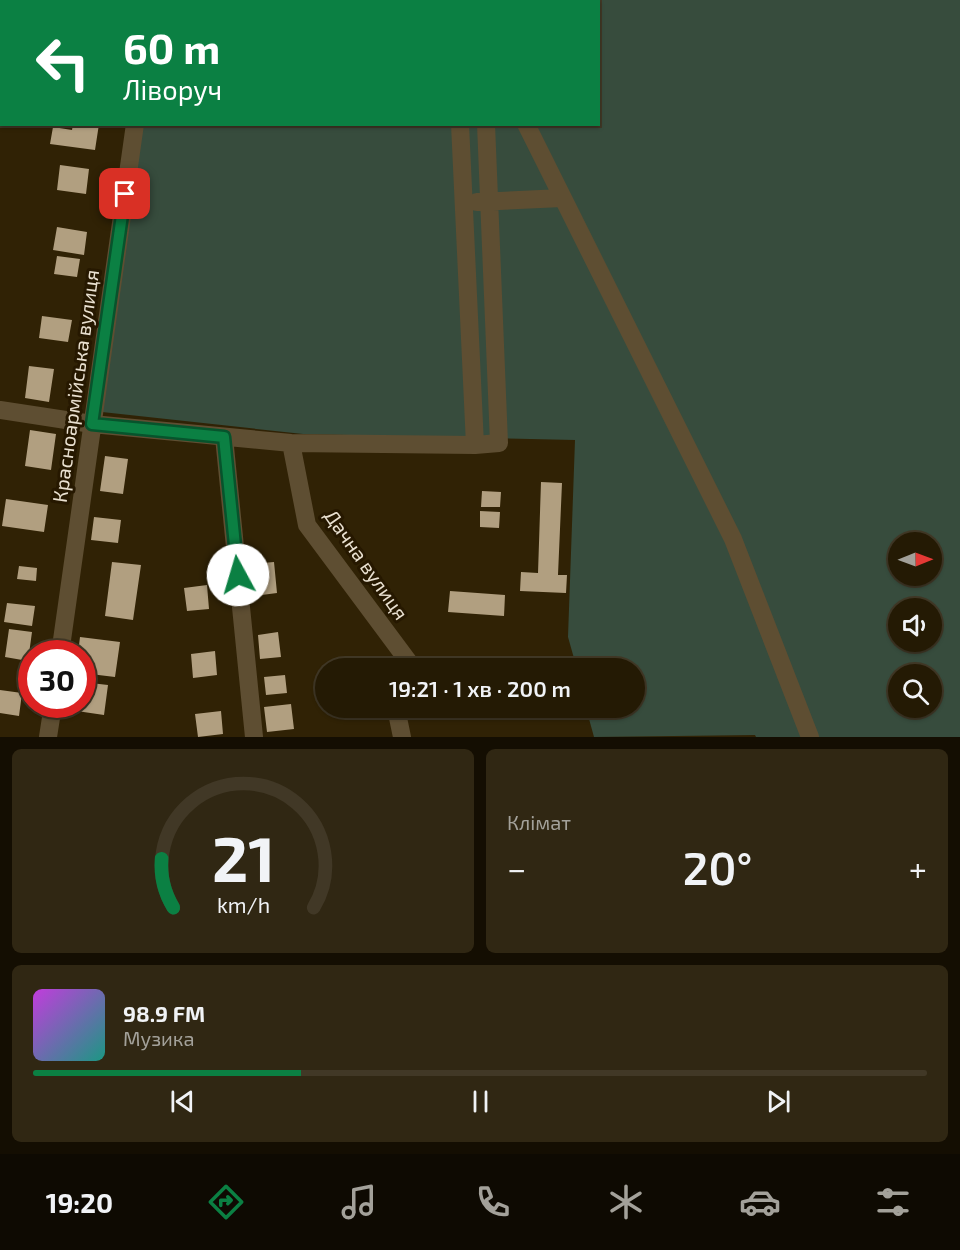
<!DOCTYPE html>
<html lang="uk">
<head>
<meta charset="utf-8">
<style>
	:root { --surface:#241a04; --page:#302713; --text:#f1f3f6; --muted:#a3a19a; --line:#413826; --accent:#0b8043 }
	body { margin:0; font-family:"Exo 2",sans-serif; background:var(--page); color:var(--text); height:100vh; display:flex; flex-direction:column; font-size:22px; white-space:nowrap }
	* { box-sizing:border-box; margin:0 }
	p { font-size:20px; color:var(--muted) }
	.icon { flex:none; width:33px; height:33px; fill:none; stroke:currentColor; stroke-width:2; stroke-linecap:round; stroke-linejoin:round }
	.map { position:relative; height:737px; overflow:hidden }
	.panel { display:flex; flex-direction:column; gap:12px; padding:12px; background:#140e02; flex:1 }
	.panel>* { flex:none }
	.hud { position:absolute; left:0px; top:0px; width:600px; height:126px; box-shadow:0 2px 4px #0004,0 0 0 2px var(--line); background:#0b8043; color:#fff; overflow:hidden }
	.needle { width:39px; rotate:89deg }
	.tools { position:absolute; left:888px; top:532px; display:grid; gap:12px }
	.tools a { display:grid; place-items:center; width:54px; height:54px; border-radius:50%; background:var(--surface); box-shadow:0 2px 4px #0004,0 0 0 2px var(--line); font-size:30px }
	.speed { position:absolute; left:18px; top:640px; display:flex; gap:12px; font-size:30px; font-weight:700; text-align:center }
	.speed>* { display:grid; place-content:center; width:78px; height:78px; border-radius:50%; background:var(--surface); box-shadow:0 2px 4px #0004,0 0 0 2px var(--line); line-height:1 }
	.speed .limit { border:9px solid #d22; background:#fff; color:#111 }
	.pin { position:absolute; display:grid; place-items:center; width:51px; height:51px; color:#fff; margin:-26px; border-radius:12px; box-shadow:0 3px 9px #0006 }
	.me { position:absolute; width:66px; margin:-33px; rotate:354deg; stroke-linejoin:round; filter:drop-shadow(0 0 4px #0008) }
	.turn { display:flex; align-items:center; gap:21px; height:126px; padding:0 24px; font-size:27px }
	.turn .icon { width:78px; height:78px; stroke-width:2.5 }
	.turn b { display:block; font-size:42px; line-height:51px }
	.big { font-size:45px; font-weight:600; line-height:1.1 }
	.panel .tile { flex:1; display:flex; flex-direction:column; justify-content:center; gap:9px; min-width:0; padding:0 21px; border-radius:9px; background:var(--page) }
	.panel .dial { align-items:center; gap:0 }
	.dial svg { height:156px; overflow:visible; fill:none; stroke:var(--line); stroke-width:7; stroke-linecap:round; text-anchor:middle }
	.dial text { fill:var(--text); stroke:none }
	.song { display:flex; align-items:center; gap:18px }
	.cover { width:72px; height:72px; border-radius:9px; background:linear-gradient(135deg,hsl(290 70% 55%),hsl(170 70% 35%)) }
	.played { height:6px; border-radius:3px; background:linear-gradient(90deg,var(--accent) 30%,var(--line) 30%) }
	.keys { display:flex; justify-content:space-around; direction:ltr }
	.heat { display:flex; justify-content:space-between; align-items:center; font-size:33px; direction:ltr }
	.panel .tiles { flex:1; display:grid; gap:12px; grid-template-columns:1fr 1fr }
	.tile:last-child { grid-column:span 2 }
	.trip { position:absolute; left:315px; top:658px; width:330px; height:60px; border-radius:30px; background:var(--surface); box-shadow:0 2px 4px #0004,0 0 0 2px var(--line); font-weight:600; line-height:60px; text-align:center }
	.tabs { display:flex; height:96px; justify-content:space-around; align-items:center; background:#0e0a02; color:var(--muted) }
	.tabs .icon { width:42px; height:42px }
	.tabs .selected { color:var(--accent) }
	.tabs b { font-size:27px; color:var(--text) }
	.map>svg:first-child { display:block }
	.green { fill:#374c3d; fill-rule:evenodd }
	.building { fill:#b19f80 }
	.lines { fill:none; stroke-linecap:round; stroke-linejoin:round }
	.minor { stroke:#5e4e32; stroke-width:18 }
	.route-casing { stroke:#07532c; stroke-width:15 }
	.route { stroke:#0b8043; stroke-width:10 }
	.labels { text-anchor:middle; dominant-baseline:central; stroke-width:6; stroke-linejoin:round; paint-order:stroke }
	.street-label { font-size:20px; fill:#eae1d1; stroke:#261800 }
</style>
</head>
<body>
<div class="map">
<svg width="960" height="737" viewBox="0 0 960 737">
	<rect width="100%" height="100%" fill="#302205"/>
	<!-- green -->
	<path class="green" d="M159,0H960V737H756L755,735L594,737L586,708H634V669H577L568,637L575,440L303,434L102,412L142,125L598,124V2L159,1ZM898,543H932V576H898ZM898,609H932V642H898ZM898,675H932V708H898Z"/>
	<!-- building -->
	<path class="building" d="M73,124H99L95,150L50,144L53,127L72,130Z
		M60,165L89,169L86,194L57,190Z
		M57,227L87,232L84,255L53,250Z
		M57,256L80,259L77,277L54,274Z
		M42,316L72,320L68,342L39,338Z
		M29,366L54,369L49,402L25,398Z
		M30,430L56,434L51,470L25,466Z
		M105,456L128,459L123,494L100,491Z
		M541,482L562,483L558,575H567L566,593L520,591L521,572L538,573Z
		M482,491L501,492L500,507H481Z
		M6,499L48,505L44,532L2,526Z
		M480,511L500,512L499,528L480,527Z
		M94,517L121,520L118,543L91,540Z
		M112,562L141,565L133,620L105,616Z
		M274,562L277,593L254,596L250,564Z
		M19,566L37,568L36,581L17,579Z
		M207,585L209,609L187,611L184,588Z
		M450,591L505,595L504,616L448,612Z
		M7,603L35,606L32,626L4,622Z
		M9,629L32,632L28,661L5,657Z
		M278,632L281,657L260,659L258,635Z
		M80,637L120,642L115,677L82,673V654H78Z
		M215,651L217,675L193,678L191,654Z
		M285,675L287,693L266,695L264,677Z
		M82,682L108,685L104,715L70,710V705H82Z
		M0,690L22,693L19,716L0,713Z
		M291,704L294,729L267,732L264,707Z
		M221,711L223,734L198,737L195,714Z"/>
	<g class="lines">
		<!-- minor -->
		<path class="minor" d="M433,0V2
			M499,0V2
			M152,2V0
			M460,124L475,445
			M526,124L733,539L810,737
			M477,202L562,198
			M0,410L92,424L291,443L475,445L499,443L486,124
			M224,437L254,737
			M291,443L307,525L414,669
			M60,654L135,124
			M400,708L397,713L402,737
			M48,737L53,705"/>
	</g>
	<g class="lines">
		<!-- route casing -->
		<g class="route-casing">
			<path id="route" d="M125,194L92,424L224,437L238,575"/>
		</g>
		<!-- route -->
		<use href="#route" class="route"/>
	</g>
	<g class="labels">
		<!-- street labels -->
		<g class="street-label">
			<text transform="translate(75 386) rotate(-82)">Красноармійська вулиця</text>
			<text transform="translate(367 564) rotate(55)">Дачна вулиця</text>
		</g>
	</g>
</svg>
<div class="tools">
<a><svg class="needle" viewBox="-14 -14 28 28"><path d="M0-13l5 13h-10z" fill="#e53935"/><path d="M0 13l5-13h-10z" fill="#a3a19a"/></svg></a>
<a><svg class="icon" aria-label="sound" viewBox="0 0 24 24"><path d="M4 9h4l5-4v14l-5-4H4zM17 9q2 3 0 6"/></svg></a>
<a><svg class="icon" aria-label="search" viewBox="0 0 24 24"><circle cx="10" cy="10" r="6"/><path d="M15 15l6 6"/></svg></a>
</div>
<div class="speed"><div class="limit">30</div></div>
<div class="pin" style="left:125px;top:194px;background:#d93025"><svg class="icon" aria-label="arrive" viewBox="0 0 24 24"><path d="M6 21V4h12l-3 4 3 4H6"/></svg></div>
<svg class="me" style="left:238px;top:575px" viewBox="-20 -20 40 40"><circle r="19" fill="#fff"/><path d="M0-13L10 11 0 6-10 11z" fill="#0b8043"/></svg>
<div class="trip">19:21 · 1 хв · 200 m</div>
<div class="hud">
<div class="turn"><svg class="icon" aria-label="left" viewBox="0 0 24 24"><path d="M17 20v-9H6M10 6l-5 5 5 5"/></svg><div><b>60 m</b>Ліворуч</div></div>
</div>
</div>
<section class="panel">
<div class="tiles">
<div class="tile dial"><svg viewBox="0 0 100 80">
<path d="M14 69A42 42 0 1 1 86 69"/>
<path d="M14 69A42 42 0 0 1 8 44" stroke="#0b8043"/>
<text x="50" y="56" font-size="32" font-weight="700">21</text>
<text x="50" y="72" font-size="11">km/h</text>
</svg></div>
<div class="tile"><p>Клімат</p>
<div class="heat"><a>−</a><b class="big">20°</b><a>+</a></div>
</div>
<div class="tile">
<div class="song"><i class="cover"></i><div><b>98.9 FM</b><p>Музика</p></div></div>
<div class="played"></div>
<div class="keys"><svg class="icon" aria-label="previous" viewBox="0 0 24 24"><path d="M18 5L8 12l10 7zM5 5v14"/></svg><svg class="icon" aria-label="pause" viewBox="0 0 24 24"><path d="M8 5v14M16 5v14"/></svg><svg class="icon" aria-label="next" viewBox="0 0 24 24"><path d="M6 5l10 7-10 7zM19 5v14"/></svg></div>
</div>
</div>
</section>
<nav class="tabs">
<b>19:20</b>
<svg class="icon selected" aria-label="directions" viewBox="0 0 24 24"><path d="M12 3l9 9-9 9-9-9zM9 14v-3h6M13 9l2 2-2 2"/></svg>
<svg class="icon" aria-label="music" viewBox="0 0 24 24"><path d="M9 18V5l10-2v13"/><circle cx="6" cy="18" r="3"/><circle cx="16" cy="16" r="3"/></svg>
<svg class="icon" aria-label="phone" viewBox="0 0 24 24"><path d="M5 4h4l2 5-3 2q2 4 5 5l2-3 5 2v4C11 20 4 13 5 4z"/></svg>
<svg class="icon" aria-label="climate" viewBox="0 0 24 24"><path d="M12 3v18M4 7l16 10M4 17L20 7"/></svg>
<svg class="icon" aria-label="car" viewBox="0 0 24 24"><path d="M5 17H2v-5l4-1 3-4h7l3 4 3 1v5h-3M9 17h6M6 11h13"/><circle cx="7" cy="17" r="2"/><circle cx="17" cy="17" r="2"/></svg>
<svg class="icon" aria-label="filters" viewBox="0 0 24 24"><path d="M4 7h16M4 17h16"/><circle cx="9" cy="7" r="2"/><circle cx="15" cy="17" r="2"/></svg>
</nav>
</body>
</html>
